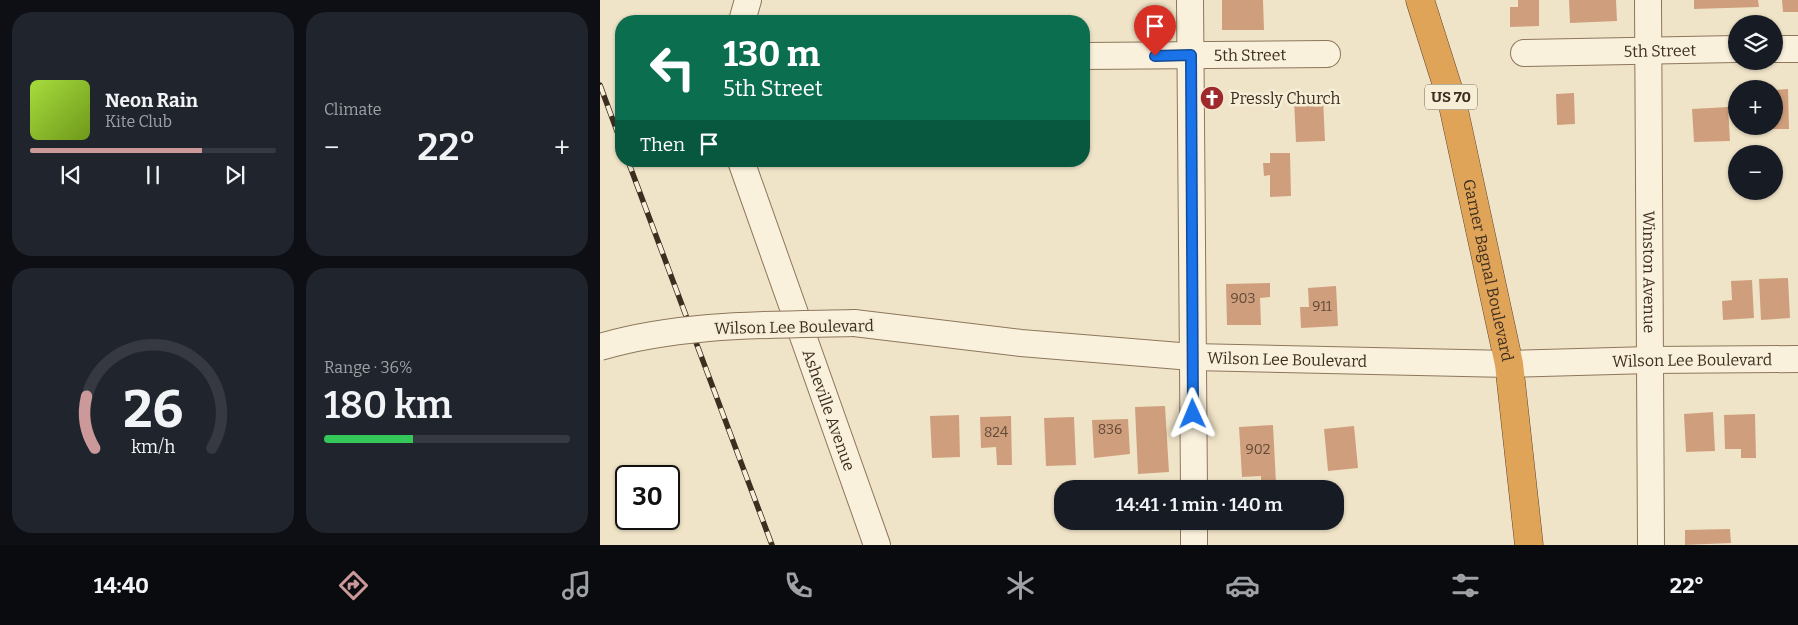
<!DOCTYPE html>
<html lang="en">
<head>
<meta charset="utf-8">
<style>
	:root { --surface:#171b24; --page:#20242c; --text:#f1f3f6; --muted:#9ea1a6; --line:#363941; --accent:#cc999b }
	body { margin:0; font-family:Bitter,serif; background:var(--page); color:var(--text); height:100vh; display:flex; flex-direction:column; font-size:19px; white-space:nowrap }
	* { box-sizing:border-box; margin:0 }
	p { font-size:16px; color:var(--muted) }
	.icon { flex:none; width:28px; height:28px; fill:none; stroke:currentColor; stroke-width:2; stroke-linecap:round; stroke-linejoin:round }
	.map { position:relative; flex:1; overflow:hidden }
	.panel { display:flex; flex-direction:column; gap:12px; padding:12px; background:#0d0f14; width:600px }
	.panel>* { flex:none }
	.hud { position:absolute; left:15px; top:15px; width:475px; height:152px; border-radius:20px; box-shadow:0 1px 4px #0004; background:#0b6e4f; color:#fff; overflow:hidden }
	.controls { position:absolute; left:1128px; top:15px; display:grid; gap:10px }
	.controls a { display:grid; place-items:center; width:55px; height:55px; border-radius:50%; background:var(--surface); box-shadow:0 1px 4px #0004; font-size:25px }
	.speed { position:absolute; left:15px; top:465px; display:flex; gap:10px; font-size:25px; font-weight:700; text-align:center }
	.speed>* { display:grid; place-content:center; width:65px; height:65px; border-radius:50%; background:var(--surface); box-shadow:0 1px 4px #0004; line-height:1 }
	.speed .limit { border:2px solid #111; border-radius:8px; background:#fff; color:#111 }
	.pin { position:absolute; display:grid; place-items:center; width:42px; height:42px; color:#fff; margin:-51px -21px; border-radius:50% 50% 50% 0; rotate:-45deg; box-shadow:0 0 5px #0007 }
	.pin .icon { rotate:45deg }
	.me { position:absolute; width:55px; margin:-28px; rotate:359deg; stroke-linejoin:round; filter:drop-shadow(0 0 4px #0008) }
	.turn { display:flex; align-items:center; gap:18px; height:105px; padding:0 25px; font-size:22px }
	.turn .icon { width:65px; height:65px; stroke-width:2.5 }
	.turn b { display:block; font-size:35px; line-height:42px }
	.then { display:flex; align-items:center; height:48px; padding:0 25px; background:#0003; gap:10px; font-size:19px }
	.big { font-size:38px; font-weight:600; line-height:1.1 }
	.panel .card { flex:1; display:flex; flex-direction:column; justify-content:center; gap:8px; min-width:0; padding:0 18px; border-radius:20px; background:var(--page) }
	.panel .dial { align-items:center; gap:0 }
	.dial svg { height:130px; overflow:visible; fill:none; stroke:var(--line); stroke-width:7; stroke-linecap:round; text-anchor:middle }
	.dial text { fill:var(--text); stroke:none }
	.song { display:flex; align-items:center; gap:15px }
	.cover { width:60px; height:60px; border-radius:8px; background:linear-gradient(135deg,hsl(80 70% 55%),hsl(80 70% 35%)) }
	.played { height:5px; border-radius:2px; background:linear-gradient(90deg,var(--accent) 70%,var(--line) 70%) }
	.keys { display:flex; justify-content:space-around; direction:ltr }
	.heat { display:flex; justify-content:space-between; align-items:center; font-size:28px; direction:ltr }
	.charge { height:8px; border-radius:4px; background:linear-gradient(90deg,#34c759 36%,var(--line) 0) }
	.panel .tiles { flex:1; display:grid; gap:12px; grid-template-columns:repeat(2,1fr) }
	.trip { position:absolute; left:454px; top:480px; width:290px; height:50px; border-radius:20px; background:var(--surface); box-shadow:0 1px 4px #0004; font-weight:600; line-height:50px; text-align:center }
	.dock { display:flex; height:80px; justify-content:space-around; align-items:center; background:#090b0e; color:var(--muted) }
	.dock .icon { width:35px; height:35px }
	.dock .selected { color:var(--accent) }
	.dock b { font-size:22px; color:var(--text) }
	main { display:flex; flex:1; min-height:0 }
	.map>svg:first-child { display:block }
	.building { fill:#cf9f7d }
	.lines { fill:none; stroke-linecap:round; stroke-linejoin:round }
	.minor-casing { stroke:#8d765c; stroke-width:28 }
	.highway-casing { stroke:#5b4430; stroke-width:29 }
	.minor { stroke:#faf1dc; stroke-width:26 }
	.highway { stroke:#e0a458; stroke-width:28 }
	.rail-casing { stroke:#3d2e20; stroke-width:5.5 }
	.rail { stroke:#f7eed8; stroke-width:4; stroke-dasharray:11; stroke-linecap:butt }
	.minor-bridge-casing { stroke:#8d765c; stroke-width:28; stroke-linecap:butt }
	.minor-bridge { stroke:#faf1dc; stroke-width:26 }
	.route-casing { stroke:#114b97; stroke-width:12 }
	.route { stroke:#1a73e8; stroke-width:9 }
	.labels { text-anchor:middle; dominant-baseline:central; stroke-width:5; stroke-linejoin:round; paint-order:stroke }
	.number-label { font-size:14px; fill:#624a37 }
	.shield { fill:#f7eed8; stroke:#756857; stroke-width:1 }
	.shield-label { font-size:15px; font-weight:bold; fill:#3d2e20 }
	.street-label { font-size:16px; fill:#3d2e20; stroke:#f7eed8 }
	.poi-label { font-size:16px; fill:#3d2e20; stroke:#f7eed8; text-anchor:start }
</style>
</head>
<body>
<main>
<section class="panel">
<div class="tiles">
<div class="card">
<div class="song"><i class="cover"></i><div><b>Neon Rain</b><p>Kite Club</p></div></div>
<div class="played"></div>
<div class="keys"><svg class="icon" aria-label="previous" viewBox="0 0 24 24"><path d="M18 5L8 12l10 7zM5 5v14"/></svg><svg class="icon" aria-label="pause" viewBox="0 0 24 24"><path d="M8 5v14M16 5v14"/></svg><svg class="icon" aria-label="next" viewBox="0 0 24 24"><path d="M6 5l10 7-10 7zM19 5v14"/></svg></div>
</div>
<div class="card"><p>Climate</p>
<div class="heat"><a>−</a><b class="big">22°</b><a>+</a></div>
</div>
<div class="card dial"><svg viewBox="0 0 100 80">
<path d="M14 69A42 42 0 1 1 86 69"/>
<path d="M14 69A42 42 0 0 1 9 37" stroke="#cc999b"/>
<text x="50" y="56" font-size="32" font-weight="700">26</text>
<text x="50" y="72" font-size="11">km/h</text>
</svg></div>
<div class="card"><p>Range · 36%</p><b class="big">180 km</b><div class="charge"></div></div>
</div>
</section>
<div class="map">
<svg width="1198" height="545" viewBox="0 0 1198 545">
	<rect width="100%" height="100%" fill="#f0e4c8"/>
	<!-- building -->
	<path class="building" d="M622,0H663L664,30H622Z
		M918,0H939V26L910,27V7H918Z
		M969,0H1016L1017,21L970,23Z
		M1094,0H1158L1159,7L1094,9Z
		M1182,0H1198V12H1183Z
		M1188,89L1189,129H1167V126H1174V90Z
		M974,93L975,124L957,125L956,94Z
		M723,98L725,141L696,142L694,100Z
		M1128,107L1130,141L1094,142L1092,109Z
		M670,153H690L691,196L670,197V175L664,176L663,163H670Z
		M1188,278L1190,318L1161,320L1159,279Z
		M1152,280L1154,318L1123,320L1122,301L1132,300L1131,281Z
		M670,283V297L660,298L661,325H627L626,284Z
		M736,286L738,326L701,328L700,307H709L708,288Z
		M565,406L569,472L538,474L535,407Z
		M1113,412L1115,451L1086,452L1084,414Z
		M1155,414L1156,458H1141V449H1125L1124,415Z
		M359,415L360,457L332,458L330,416Z
		M411,416L412,465H397L396,447L381,448L380,417Z
		M474,417L476,465L446,466L444,418Z
		M528,419L530,454L494,458L492,420Z
		M673,425L676,483H661V476L642,477L639,427Z
		M754,426L758,468L728,471L724,429Z
		M1130,529L1131,543L1085,545V530Z"/>
	<g class="lines">
		<!-- minor casing -->
		<g class="minor-casing">
			<g id="minor">
				<path d="M590,0L594,489"/>
				<path id="s1" d="M1048,0L1051,545"/>
				<path d="M142,21L148,0"/>
				<path d="M1174,49H1198"/>
				<path id="s2" d="M924,53L1136,49"/>
				<path id="s3" d="M484,56L727,54"/>
				<path id="s4" d="M141,161L277,545"/>
				<path id="s5" d="M254,323L421,343L592,357L909,364L1050,360L1198,359"/>
				<path d="M594,521V545"/>
			</g>
		</g>
		<!-- highway casing -->
		<g class="highway-casing">
			<g id="highway">
				<path id="s6" d="M820,0L852,101L909,364L929,545"/>
			</g>
		</g>
		<!-- minor -->
		<use href="#minor" class="minor"/>
		<!-- highway -->
		<use href="#highway" class="highway"/>
		<!-- rail casing -->
		<g class="rail-casing">
			<path id="rail" d="M0,85L21,142
				M28,161L172,545"/>
		</g>
		<!-- rail -->
		<use href="#rail" class="rail"/>
		<!-- minor-bridge casing -->
		<g class="minor-bridge-casing">
			<path id="minor-bridge" d="M0,347C82,323 169,325 254,323"/>
		</g>
		<!-- minor-bridge -->
		<use href="#minor-bridge" class="minor-bridge"/>
	</g>
	<g class="lines">
		<!-- route casing -->
		<g class="route-casing">
			<path id="route" d="M555,56L591,55L593,414"/>
		</g>
		<!-- route -->
		<use href="#route" class="route"/>
	</g>
	<!-- icons -->
	<defs>
		<g id="church-disc" transform="scale(1.25)"><circle r="9.5" fill="#9e2a2b" stroke="#f7eed8"/><path d="M-1.2-6h2.4v3.5h3.3v2.4h-3.3V6h-2.4V-.1h-3.3v-2.4h3.3Z" fill="#fff"/></g>
	</defs>
	<g fill-rule="evenodd">
		<use href="#church-disc" x="612" y="98"/>
	</g>
	<g class="labels">
		<!-- number labels -->
		<g class="number-label">
			<text x="643" y="298">903</text>
			<text x="722" y="306">911</text>
			<text x="510" y="429">836</text>
			<text x="396" y="432">824</text>
			<text x="658" y="449">902</text>
		</g>
		<!-- shield labels -->
		<rect class="shield" x="825" y="84.5" width="52" height="25" rx="4"/>
		<g class="shield-label">
			<text x="851" y="97">US 70</text>
		</g>
		<!-- street labels -->
		<g class="street-label">
			<text stroke="none"><textPath href="#s2" startOffset="136">5th Street</textPath></text>
			<text stroke="none"><textPath href="#s3" startOffset="166">5th Street</textPath></text>
			<text stroke="none"><textPath href="#s6" startOffset="279">Garner Bagnal Boulevard</textPath></text>
			<text stroke="none"><textPath href="#s1" startOffset="272">Winston Avenue</textPath></text>
			<text transform="translate(194 327) rotate(-1)">Wilson Lee Boulevard</text>
			<text stroke="none"><textPath href="#s5" startOffset="435">Wilson Lee Boulevard</textPath></text>
			<text stroke="none"><textPath href="#s5" startOffset="840">Wilson Lee Boulevard</textPath></text>
			<text stroke="none"><textPath href="#s4" startOffset="264">Asheville Avenue</textPath></text>
		</g>
		<!-- poi labels -->
		<g class="poi-label">
			<text x="630" y="98">Pressly Church</text>
		</g>
	</g>
</svg>
<div class="controls">
<a><svg class="icon" aria-label="layers" viewBox="0 0 24 24"><path d="M12 4l9 5-9 5-9-5zM3 14l9 5 9-5"/></svg></a>
<a>+</a>
<a>−</a>
</div>
<div class="speed"><div class="limit">30</div></div>
<div class="pin" style="left:555px;top:56px;background:#d93025"><svg class="icon" aria-label="arrive" viewBox="0 0 24 24"><path d="M6 21V4h12l-3 4 3 4H6"/></svg></div>
<svg class="me" style="left:593px;top:414px" viewBox="-20 -20 40 40"><path d="M0-17L14 15 0 8-14 15z" fill="#1a73e8" stroke="#fff" stroke-width="4"/></svg>
<div class="trip">14:41 · 1 min · 140 m</div>
<div class="hud">
<div class="turn"><svg class="icon" aria-label="left" viewBox="0 0 24 24"><path d="M17 20v-9H6M10 6l-5 5 5 5"/></svg><div><b>130 m</b>5th Street</div></div>
<div class="then">Then<svg class="icon" aria-label="arrive" viewBox="0 0 24 24"><path d="M6 21V4h12l-3 4 3 4H6"/></svg></div>
</div>
</div>
</main>
<nav class="dock">
<b>14:40</b>
<svg class="icon selected" aria-label="directions" viewBox="0 0 24 24"><path d="M12 3l9 9-9 9-9-9zM9 14v-3h6M13 9l2 2-2 2"/></svg>
<svg class="icon" aria-label="music" viewBox="0 0 24 24"><path d="M9 18V5l10-2v13"/><circle cx="6" cy="18" r="3"/><circle cx="16" cy="16" r="3"/></svg>
<svg class="icon" aria-label="phone" viewBox="0 0 24 24"><path d="M5 4h4l2 5-3 2q2 4 5 5l2-3 5 2v4C11 20 4 13 5 4z"/></svg>
<svg class="icon" aria-label="climate" viewBox="0 0 24 24"><path d="M12 3v18M4 7l16 10M4 17L20 7"/></svg>
<svg class="icon" aria-label="car" viewBox="0 0 24 24"><path d="M5 17H2v-5l4-1 3-4h7l3 4 3 1v5h-3M9 17h6M6 11h13"/><circle cx="7" cy="17" r="2"/><circle cx="17" cy="17" r="2"/></svg>
<svg class="icon" aria-label="filters" viewBox="0 0 24 24"><path d="M4 7h16M4 17h16"/><circle cx="9" cy="7" r="2"/><circle cx="15" cy="17" r="2"/></svg>
<b>22°</b>
</nav>
</body>
</html>
